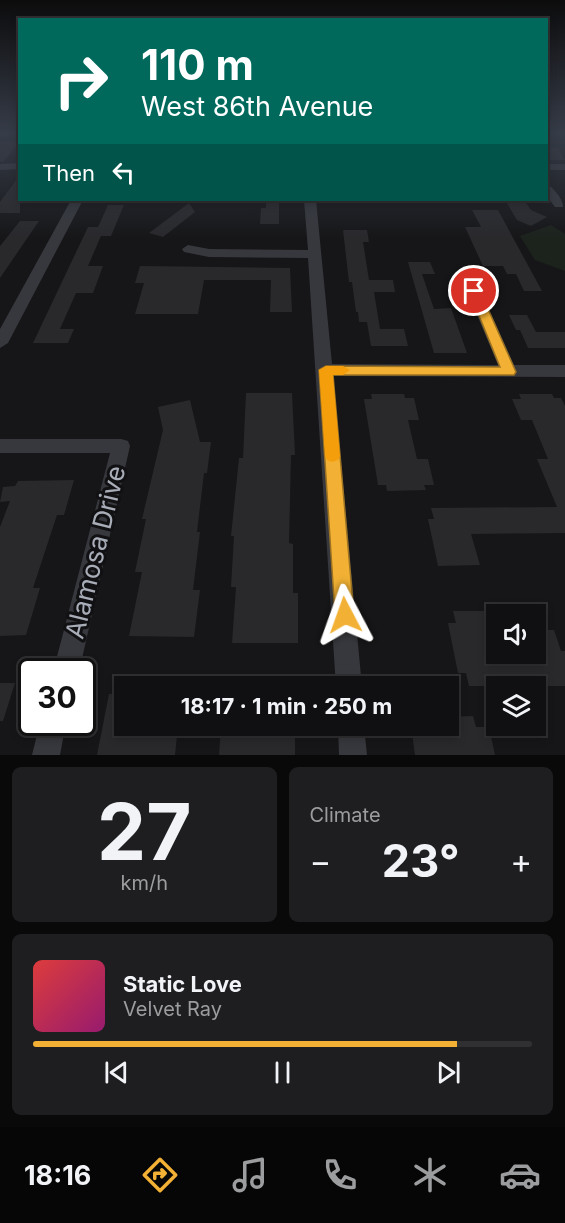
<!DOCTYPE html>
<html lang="en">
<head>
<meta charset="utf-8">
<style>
	:root { --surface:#101012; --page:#1e1e20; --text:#f1f3f6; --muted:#9c9d9f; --line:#303032; --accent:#f2b134 }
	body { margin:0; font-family:Inter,sans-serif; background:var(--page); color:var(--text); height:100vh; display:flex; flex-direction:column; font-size:22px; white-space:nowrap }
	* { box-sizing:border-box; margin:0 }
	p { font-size:20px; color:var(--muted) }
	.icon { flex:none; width:33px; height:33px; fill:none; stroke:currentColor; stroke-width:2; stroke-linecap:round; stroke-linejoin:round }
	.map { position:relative; height:755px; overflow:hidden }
	.panel { display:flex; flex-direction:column; gap:12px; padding:12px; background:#09090a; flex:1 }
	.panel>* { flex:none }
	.top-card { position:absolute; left:18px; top:18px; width:530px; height:183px; border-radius:0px; box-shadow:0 3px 9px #0003,0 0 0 2px var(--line); background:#00695c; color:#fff; overflow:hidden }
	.buttons { position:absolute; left:486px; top:604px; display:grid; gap:12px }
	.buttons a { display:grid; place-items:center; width:60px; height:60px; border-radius:0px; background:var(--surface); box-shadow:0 3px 9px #0003,0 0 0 2px var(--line); font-size:30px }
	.speed { position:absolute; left:18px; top:658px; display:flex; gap:12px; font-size:30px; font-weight:700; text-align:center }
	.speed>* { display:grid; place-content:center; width:78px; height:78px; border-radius:50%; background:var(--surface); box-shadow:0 3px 9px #0003,0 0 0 2px var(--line); line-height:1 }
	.speed .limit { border:3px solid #111; border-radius:9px; background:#fff; color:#111 }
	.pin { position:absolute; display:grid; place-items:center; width:51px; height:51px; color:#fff; margin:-26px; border:3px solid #fff; border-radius:50%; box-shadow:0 2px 6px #0007 }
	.me { position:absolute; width:66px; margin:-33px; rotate:356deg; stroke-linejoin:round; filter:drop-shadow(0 0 4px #0008) }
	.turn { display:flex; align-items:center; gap:21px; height:126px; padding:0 24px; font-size:27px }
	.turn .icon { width:78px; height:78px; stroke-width:2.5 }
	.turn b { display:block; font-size:42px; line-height:51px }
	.then { display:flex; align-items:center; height:57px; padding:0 24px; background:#0003; gap:12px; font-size:22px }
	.big { font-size:45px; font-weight:700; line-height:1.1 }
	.panel .widget { flex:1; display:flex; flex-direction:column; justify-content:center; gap:9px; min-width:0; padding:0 21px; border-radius:9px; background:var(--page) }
	.panel .dial { align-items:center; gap:0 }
	.dial b { font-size:78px; line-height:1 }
	.song { display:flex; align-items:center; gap:18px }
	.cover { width:72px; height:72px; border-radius:9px; background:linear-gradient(135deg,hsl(0 70% 55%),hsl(320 70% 35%)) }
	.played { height:6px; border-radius:3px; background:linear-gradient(90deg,var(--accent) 85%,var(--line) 85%) }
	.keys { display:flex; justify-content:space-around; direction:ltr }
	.heat { display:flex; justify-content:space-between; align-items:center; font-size:33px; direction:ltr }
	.panel .tiles { flex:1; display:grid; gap:12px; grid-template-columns:1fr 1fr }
	.widget:last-child { grid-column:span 2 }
	.trip { position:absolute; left:114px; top:676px; width:345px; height:60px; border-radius:0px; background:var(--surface); box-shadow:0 3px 9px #0003,0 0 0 2px var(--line); font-weight:700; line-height:60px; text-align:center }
	.menu { display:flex; height:96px; justify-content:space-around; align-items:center; background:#060607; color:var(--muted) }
	.menu .icon { width:42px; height:42px }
	.menu .current { color:var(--accent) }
	.menu b { font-size:27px; color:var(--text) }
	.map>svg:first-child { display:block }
	.green { fill:#1c231d }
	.building { fill:#29292c }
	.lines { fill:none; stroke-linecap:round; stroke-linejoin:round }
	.street { fill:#37383d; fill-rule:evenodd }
	.route { fill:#f2b134; stroke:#9d7322; stroke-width:1.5 }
	.slow { fill:#f59e0b }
	.labels { text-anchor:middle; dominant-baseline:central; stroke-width:6; stroke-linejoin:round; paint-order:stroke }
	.near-street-label { font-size:26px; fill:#a8adb8; stroke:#111113 }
</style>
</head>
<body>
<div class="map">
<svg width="565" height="755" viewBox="0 0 565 755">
	<rect width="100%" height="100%" fill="#161618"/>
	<!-- green -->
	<path class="green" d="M551,225L565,234V271L535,260L520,236Z"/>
	<!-- building -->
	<path class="building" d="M0,141H20L3,162H0Z
		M546,148H558L565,160H546Z
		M20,175V213H0V202Z
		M266,200H279V224H260L261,208H266Z
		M505,200H524L531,210L547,217L531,226L517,220Z
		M189,203L195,212L163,237L149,233Z
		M108,205H124L111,236H101L88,266H103L93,293H76L60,329H74L68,343H33L88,227H98Z
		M472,210H498L542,291H524L516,274H507L503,266H483L465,227H481Z
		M20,221H39L0,278V246Z
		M343,230H367L369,242H363L369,280H393L395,292H374L380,329H404L408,346H371L367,322H359L358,312H356L352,282H349Z
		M408,262H430L435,274H422L434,309L451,308L467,353H434Z
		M140,266L290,268L292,312H270L271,280H204L198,314H135L144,283H135Z
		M509,315H527L536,332H565V348H528L520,330H516Z
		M246,393H292L295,455H291L289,543L293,544V593H298V643H232L236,587H231L234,536H231L239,458H243Z
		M371,394H404L405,398H414L419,420H408L417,459H428L434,485H424L426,490L387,491L386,485H378L364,399H372Z
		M519,394H552L554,398H561L565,406V533L471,534L480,565L438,566L428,519H434L431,508L557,507L537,459H548L532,420H521L512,399H521Z
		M190,400L200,442H211L207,473H204L197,532H200L193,590H200L194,637L129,636L142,572H135L146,519H142L163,430L158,407Z
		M74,480L64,515H57L33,588H40L26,635L0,636V527L10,501L0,502L3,487L15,486L18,481Z
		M453,611H492L496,628V654H536V650H544L537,630H554L561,651H565V686H469L466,673H458L448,623H456Z
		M0,683H15L3,721H0Z
		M109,694H124V726H178L175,755H97Z
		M473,716L476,727H489L495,755H415L411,726H448V717Z
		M221,726H295V755H219Z"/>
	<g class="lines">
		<!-- street -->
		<path class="street" d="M20,163V169L0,170V164Z
			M546,164H565V170H546Z
			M546,184C553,186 564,201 563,207H555L546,195Z
			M71,200H83L8,343L0,348V329Z
			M304,200H316L332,364L498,365L467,291L474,287L481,291L514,365H565V377L333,376L362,687H336L308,258L209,257L184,252L182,249L188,245L209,249L308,250Z
			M0,439H121L128,441L130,446L79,672H53L110,453H0Z
			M40,723H66L60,755H32Z
			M338,726H364L367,755H339Z"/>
	</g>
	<!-- sky -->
	<linearGradient id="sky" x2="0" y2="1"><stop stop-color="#0c0c0d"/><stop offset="0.56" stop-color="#363c48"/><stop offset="1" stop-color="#363c48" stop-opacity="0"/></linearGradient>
	<rect width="565" height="239" fill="url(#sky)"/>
	<!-- route -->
	<path class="route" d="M474,288L480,291L516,372L514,375H333L354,615L351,622L345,625L338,622L335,615L319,370L326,366L500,367L469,291Z"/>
	<!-- slow -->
	<path class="slow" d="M326,366H343L350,370L343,375H333L340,456L338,460L332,462L327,460L325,456L319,370Z"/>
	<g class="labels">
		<!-- near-street labels -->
		<g class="near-street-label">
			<text transform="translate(95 552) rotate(-76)">Alamosa Drive</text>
		</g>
	</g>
</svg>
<div class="buttons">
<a><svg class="icon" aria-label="sound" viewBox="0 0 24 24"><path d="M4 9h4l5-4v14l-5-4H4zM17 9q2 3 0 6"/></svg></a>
<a><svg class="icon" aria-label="layers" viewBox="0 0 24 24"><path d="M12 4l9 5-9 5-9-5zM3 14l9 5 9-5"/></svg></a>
</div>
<div class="speed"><div class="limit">30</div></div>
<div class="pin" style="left:474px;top:291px;background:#d93025"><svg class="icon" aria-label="arrive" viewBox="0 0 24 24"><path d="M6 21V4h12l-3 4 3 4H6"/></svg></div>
<svg class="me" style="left:345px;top:615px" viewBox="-20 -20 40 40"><path d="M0-17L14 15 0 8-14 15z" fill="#f2b134" stroke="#fff" stroke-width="4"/></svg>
<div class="trip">18:17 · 1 min · 250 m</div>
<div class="top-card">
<div class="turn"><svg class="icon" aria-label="right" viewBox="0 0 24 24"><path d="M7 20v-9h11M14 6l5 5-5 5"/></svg><div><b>110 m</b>West 86th Avenue</div></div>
<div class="then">Then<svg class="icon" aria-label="left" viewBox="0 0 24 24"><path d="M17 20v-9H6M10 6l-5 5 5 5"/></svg></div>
</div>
</div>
<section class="panel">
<div class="tiles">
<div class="widget dial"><b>27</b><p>km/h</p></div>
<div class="widget"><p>Climate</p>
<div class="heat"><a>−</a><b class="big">23°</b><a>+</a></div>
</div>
<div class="widget">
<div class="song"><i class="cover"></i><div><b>Static Love</b><p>Velvet Ray</p></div></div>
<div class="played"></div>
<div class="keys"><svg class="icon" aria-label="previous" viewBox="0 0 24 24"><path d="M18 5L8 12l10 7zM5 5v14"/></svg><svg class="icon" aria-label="pause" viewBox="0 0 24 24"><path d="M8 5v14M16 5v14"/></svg><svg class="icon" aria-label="next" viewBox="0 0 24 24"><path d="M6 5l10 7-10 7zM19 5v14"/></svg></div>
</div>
</div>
</section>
<nav class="menu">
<b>18:16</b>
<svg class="icon current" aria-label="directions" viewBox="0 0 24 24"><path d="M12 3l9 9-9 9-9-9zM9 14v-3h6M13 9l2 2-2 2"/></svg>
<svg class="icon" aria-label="music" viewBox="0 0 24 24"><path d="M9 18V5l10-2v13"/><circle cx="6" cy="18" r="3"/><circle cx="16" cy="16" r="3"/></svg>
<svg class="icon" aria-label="phone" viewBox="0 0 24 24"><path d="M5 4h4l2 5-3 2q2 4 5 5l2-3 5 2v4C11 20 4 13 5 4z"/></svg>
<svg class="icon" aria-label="climate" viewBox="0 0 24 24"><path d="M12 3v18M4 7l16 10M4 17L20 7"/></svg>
<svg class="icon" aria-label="car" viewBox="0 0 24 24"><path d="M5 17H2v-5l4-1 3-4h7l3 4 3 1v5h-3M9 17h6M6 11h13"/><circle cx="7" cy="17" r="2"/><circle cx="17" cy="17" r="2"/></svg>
</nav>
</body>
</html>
